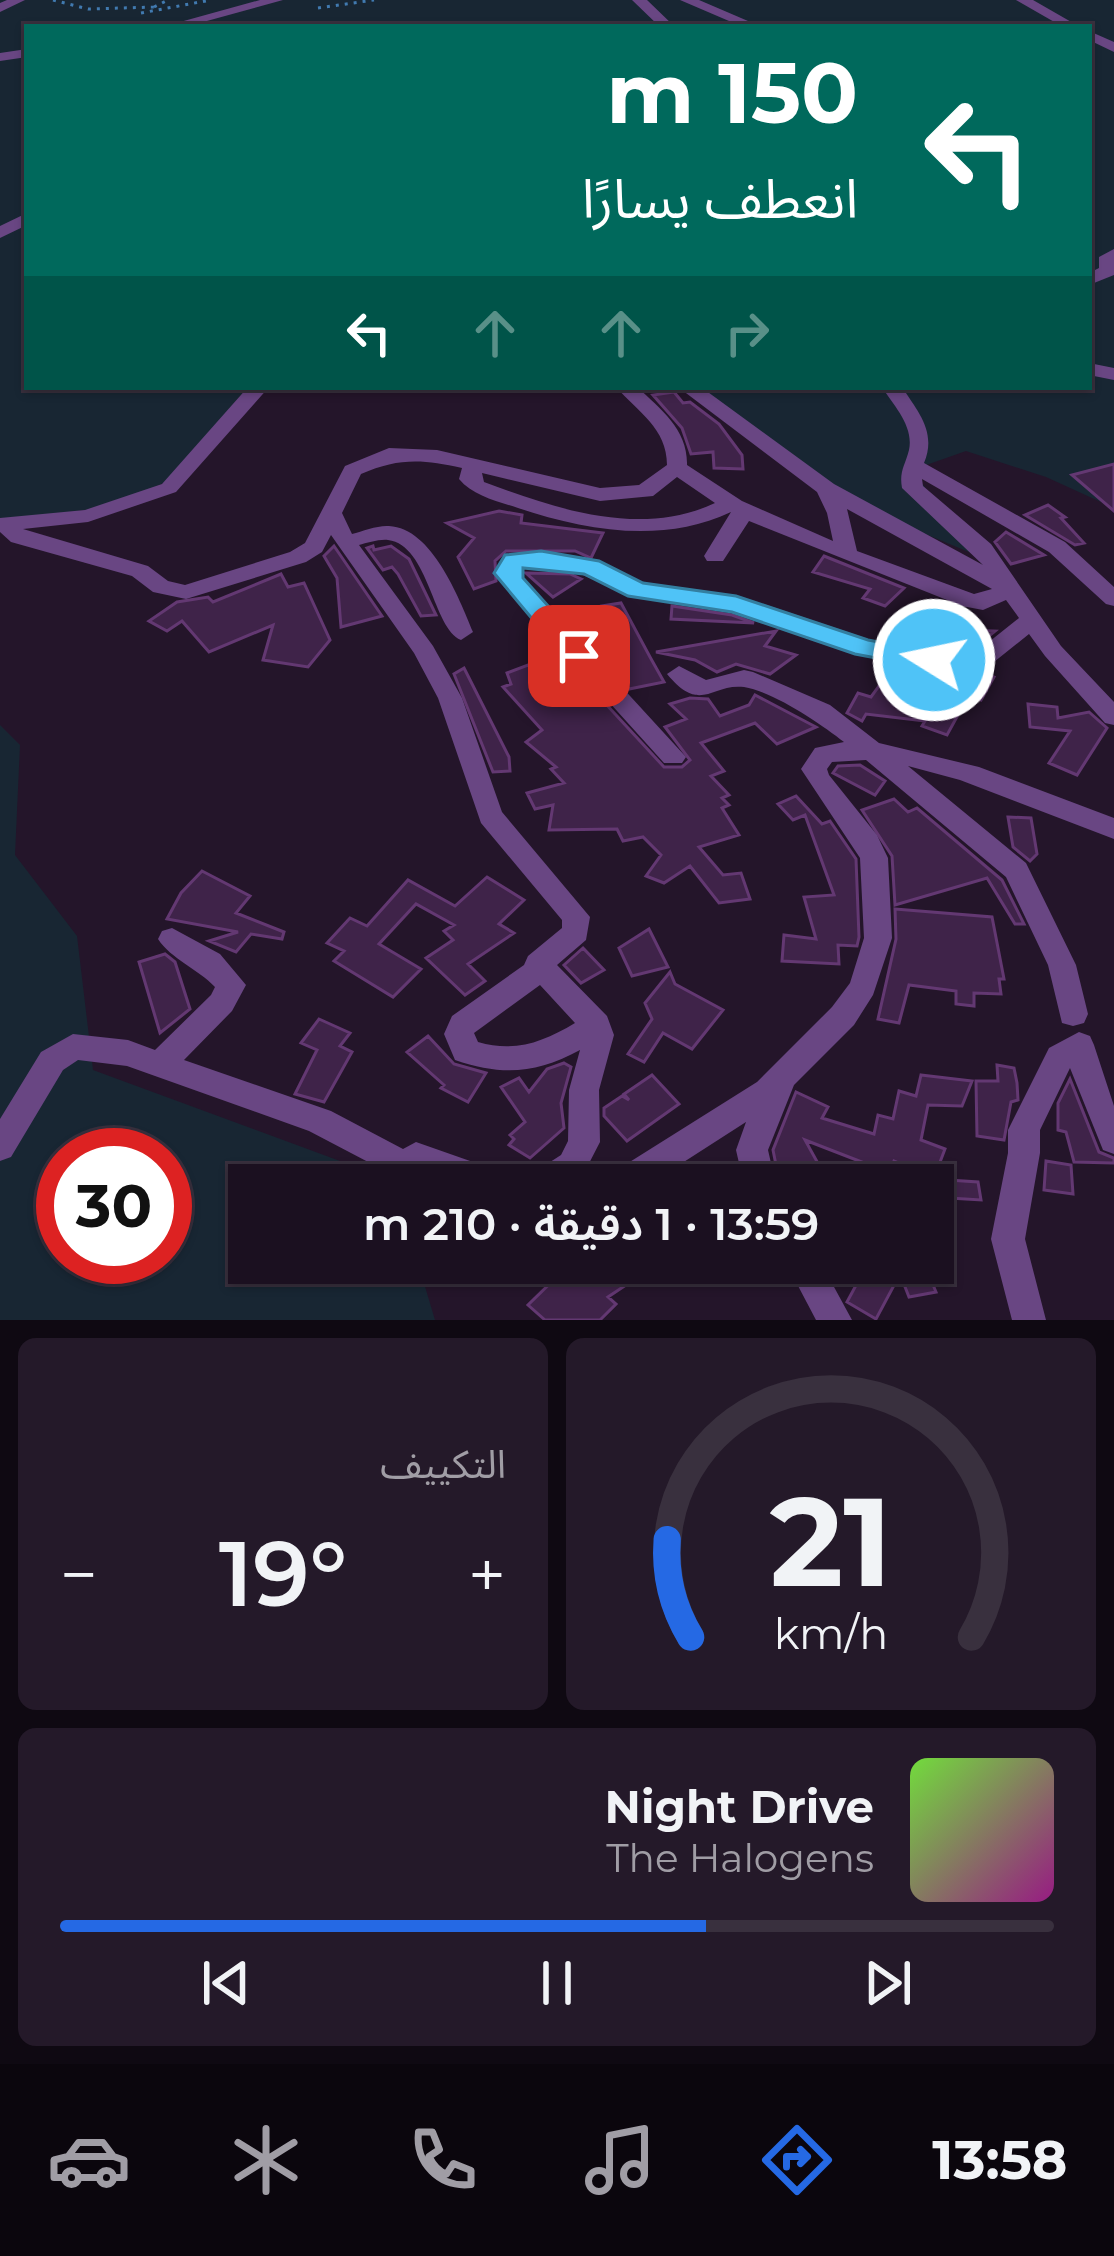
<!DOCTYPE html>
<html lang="ar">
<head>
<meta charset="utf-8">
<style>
	:root { --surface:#1b1020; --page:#241929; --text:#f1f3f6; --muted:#a09da5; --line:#39303e; --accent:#2569e4 }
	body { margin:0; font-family:Montserrat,"Noto Sans Arabic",sans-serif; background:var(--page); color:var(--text); direction:rtl; height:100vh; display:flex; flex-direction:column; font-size:45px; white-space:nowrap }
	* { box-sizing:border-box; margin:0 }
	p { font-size:39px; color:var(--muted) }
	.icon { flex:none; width:66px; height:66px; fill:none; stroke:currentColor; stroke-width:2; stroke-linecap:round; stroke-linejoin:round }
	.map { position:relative; height:1320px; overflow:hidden; direction:ltr }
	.panel { display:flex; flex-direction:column; gap:18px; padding:18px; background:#0f0912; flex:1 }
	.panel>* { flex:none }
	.hud { position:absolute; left:24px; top:24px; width:1068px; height:366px; border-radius:0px; box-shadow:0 3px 9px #0004,0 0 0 3px var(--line); direction:rtl; background:#00695c; color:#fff; overflow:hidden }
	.speed { position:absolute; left:36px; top:1128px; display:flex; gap:24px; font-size:60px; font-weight:700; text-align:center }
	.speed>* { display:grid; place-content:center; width:156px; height:156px; border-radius:50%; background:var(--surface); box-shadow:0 3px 9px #0004,0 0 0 3px var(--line); line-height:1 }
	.speed .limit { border:18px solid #d22; background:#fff; color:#111 }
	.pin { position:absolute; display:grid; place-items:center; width:102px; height:102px; color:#fff; margin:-51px; border-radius:24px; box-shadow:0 6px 18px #0006 }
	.me { position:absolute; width:132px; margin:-66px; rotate:280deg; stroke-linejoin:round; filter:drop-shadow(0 0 9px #0008) }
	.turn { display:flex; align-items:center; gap:42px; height:252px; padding:0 36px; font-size:54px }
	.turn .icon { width:156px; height:156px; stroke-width:2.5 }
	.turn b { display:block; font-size:84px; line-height:102px }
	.lanes { display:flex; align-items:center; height:114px; padding:0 36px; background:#0003; justify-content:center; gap:60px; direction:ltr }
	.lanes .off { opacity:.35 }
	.big { font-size:90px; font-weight:600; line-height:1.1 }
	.panel .card { flex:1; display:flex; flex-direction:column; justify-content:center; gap:18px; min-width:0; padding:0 42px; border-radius:18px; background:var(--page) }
	.panel .dial { align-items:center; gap:0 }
	.dial svg { height:312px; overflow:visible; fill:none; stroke:var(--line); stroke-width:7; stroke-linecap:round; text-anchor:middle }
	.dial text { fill:var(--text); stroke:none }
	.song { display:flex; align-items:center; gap:36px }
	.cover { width:144px; height:144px; border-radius:18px; background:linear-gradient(135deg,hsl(100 70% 55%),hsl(310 70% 35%)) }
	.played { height:12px; border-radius:6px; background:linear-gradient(90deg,var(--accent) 65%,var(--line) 65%) }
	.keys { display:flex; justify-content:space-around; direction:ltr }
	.heat { display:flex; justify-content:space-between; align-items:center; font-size:66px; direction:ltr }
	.panel .tiles { flex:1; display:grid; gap:18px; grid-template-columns:1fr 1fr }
	.card:last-child { grid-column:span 2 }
	.trip { position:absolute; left:228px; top:1164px; width:726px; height:120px; border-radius:0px; background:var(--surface); box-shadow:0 3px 9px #0004,0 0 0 3px var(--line); font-weight:600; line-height:120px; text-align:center; direction:rtl }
	.tab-bar { display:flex; height:192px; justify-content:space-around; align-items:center; background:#0b060d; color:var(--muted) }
	.tab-bar .icon { width:84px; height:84px }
	.tab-bar .on { color:var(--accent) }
	.tab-bar b { font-size:54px; color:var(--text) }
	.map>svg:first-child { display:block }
	.green { fill:#182633; fill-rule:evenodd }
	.building { fill:#3f2349; stroke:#633872; stroke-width:3 }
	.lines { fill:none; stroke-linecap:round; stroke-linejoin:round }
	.path { stroke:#417ab0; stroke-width:3; stroke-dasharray:3 6; stroke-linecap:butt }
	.minor { fill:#694683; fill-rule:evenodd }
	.route { fill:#4fc3f7; stroke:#337fa1; stroke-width:3 }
</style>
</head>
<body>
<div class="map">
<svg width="1114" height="1320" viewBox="0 0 1114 1320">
	<rect width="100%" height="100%" fill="#24152a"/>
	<!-- green -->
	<path class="green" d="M0,0H1114V508L1046,477L966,451L912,470L976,555L877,514L683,387H1089V27H27V387H248L166,482L108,507L0,521Z
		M0,725L20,745L15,855L77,936L93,1070L340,1161L368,1185H249V1263H418L435,1320H0ZM63,1155H165V1257H63Z"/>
	<!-- building -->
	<path class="building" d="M674,392L683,403L690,402L719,424L742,455L743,469L714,468L713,452L691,454L682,428L653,395Z
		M1114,464V511L1072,475Z
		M1048,505L1065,517L1061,518L1084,543L1075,545L1025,515Z
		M499,511L522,515L521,523L603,533L591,558L575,551H506L495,561L496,581L474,589L458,557L474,538L447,523Z
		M1006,532L1044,555L1011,564L995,542Z
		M334,546L382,616L341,627L337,578L324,556Z
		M373,546L374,550L391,546L409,559L436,615L421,616L398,574L392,567L383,570L367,548Z
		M824,556L904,588L885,606L863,598L870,589L813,572Z
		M526,573L570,574L581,579L553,597Z
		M281,574L288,587L304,583L330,640L308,667L263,660L273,625L209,652L182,621L167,631L149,621L177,602L208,597L213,602Z
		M621,603L650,657L664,682L629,689L600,656L625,651L602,606Z
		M672,606L732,615L754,623L671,619Z
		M928,628L995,631L978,645L944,647L930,646Z
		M776,631L765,646L796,655L770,674L736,664L717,672L695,660L656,652Z
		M568,663L664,767H682L690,760L665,727L686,719L670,704L690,698L708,699L720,716L749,705L755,695L816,727L777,744L755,723L701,743L724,771L711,776L729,795L722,798L729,805L722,808L739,835L699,847L723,875L741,873L750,899L719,903L690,866L664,883L646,876L661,855L643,837L623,841L617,829L549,830L553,805L535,809L527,793L564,783L551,769L556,767L526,742L542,730L503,687L511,684L507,673L528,665L539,678Z
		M464,668L509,757L510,771L493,772L454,674Z
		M971,669L994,677L981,700L969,695L947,735L922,726L925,721L866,714L862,721L847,713L858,693L871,697L887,675L926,691L928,686L942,689L953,671Z
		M1028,704L1057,707L1058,718L1089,712L1107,728L1077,775L1049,763L1070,731L1030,727Z
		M860,765L885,781L875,795L833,773L838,766Z
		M796,796L822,824L830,821L856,859L859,937L857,946L838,945L839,964L782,961L784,935L816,939L804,897L834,895L805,815L793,820L778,804Z
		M894,799L908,812L917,808L1002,880L1024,924H1015L987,878L895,905L892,856L862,810Z
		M1008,817L1031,818L1037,854L1030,861L1013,847Z
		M202,871L250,896L236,913L284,932L282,939L251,934L236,952L209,941L238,932L167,919L181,893Z
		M487,877L524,900L499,924L514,933L468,964L485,981L465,995L426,958L453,940L444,931L454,925L416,904L379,944L421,969L393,997L334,961L344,951L327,943L350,918L367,926L408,880L455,906Z
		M895,909L992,917L1004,979H999L1001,994L974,993V1006L956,1004V991L909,985L899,1023L878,1019L896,939Z
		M649,929L668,967L632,976L619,948Z
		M583,948L604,970L581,983L564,965Z
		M165,954L175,962L190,1009L160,1033L139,962Z
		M670,972L675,984L723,1010L692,1049L663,1033L644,1062L628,1054L652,1019L645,1003Z
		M319,1019L350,1033L340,1046L352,1052L324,1102L295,1094L317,1050L301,1043Z
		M428,1036L454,1064L486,1073L468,1102L441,1088L444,1085L407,1052Z
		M564,1063L571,1067L561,1103L564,1128L530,1158L509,1145L514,1139L510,1135L525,1122L501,1087L519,1078L529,1092L547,1069Z
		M997,1065L1014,1068L1017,1083L1018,1100L1011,1102L1004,1140L977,1136L976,1081H998Z
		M652,1075L679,1104L627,1141L604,1116V1108L622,1096L629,1100L624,1094Z
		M921,1075L972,1081L962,1106L928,1105L921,1140L945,1149L934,1178L894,1161L890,1173L805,1140L830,1185H780L773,1150L796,1092L828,1107L822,1118L874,1134L878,1115L893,1119L899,1091L916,1096Z
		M1070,1079L1099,1152L1114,1158V1163L1074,1162L1066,1132L1058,1130V1103Z
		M1046,1161L1071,1165L1073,1194L1044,1190Z
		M933,1179L978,1182L981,1200L933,1197Z
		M571,1263H659L608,1297L616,1304L600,1320H545L528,1305Z
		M868,1263H924L936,1292L909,1297L900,1274L876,1319L847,1302Z"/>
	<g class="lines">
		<!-- path -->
		<path class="path" d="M53,0L88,9L155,7
			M154,7L168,0
			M318,8L374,0
			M141,13L211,0"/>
		<!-- minor -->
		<path class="minor" d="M7,0H25L0,12V3Z
			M260,0H283L185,27H162Z
			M632,0H647L675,27H660Z
			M680,0H699L762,27H743Z
			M1016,0H1033L1080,27H1063Z
			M1089,31L1114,42V52L1089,40Z
			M27,49V57L0,61V53Z
			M27,213V225L0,238V226Z
			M1114,249V275L1089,285V273L1099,268V257Z
			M1089,363L1114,368V380L1089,375Z
			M248,387H269L176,492L88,522L23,529L148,566L168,581L185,585L290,552L305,543L345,466L389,448L437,450L600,488L639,485L667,465C667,428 638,412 616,387H637C661,409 688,430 687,465L742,501L833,541L827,513L817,492L678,387H701L834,484L983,565L902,488C899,471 905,466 909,450C914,426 894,406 882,387H902C918,412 937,432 924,463L1065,542L1114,587V606L1106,604L1049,552L922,479L923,486L991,544L1061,646L1114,702V725L1105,723L1045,656L1029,634L994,662L935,668L856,653L733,611L629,595L571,570L521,568V577L686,757L682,763H664L505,587L496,573L506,556H575L642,584L736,597L867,641L935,652L980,649L1019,618L1006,600L983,610L962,606L749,521L723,561H707L704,556L731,512C663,544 587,531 518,508C497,501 473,496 459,479L462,468C422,459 398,458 361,474L342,513L352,534C363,531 378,525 389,526C432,528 459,598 473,632L461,640C433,629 429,545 388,540C379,539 367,543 359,545L433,646L462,698L502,812L590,917L586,940L557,965L607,1016L614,1035L599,1090L600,1142L583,1175L569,1185H526L530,1175L561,1155L568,1141L569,1090L580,1050C536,1074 502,1076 455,1060L444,1034L452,1016L524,965L528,956L562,928V920L481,823L438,698L414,653L331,535L322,552L306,562L186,599L153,592L132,576L11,542L0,532V518L85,510L162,484ZM482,473L600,501L653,496L677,477L715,503C641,538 556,509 484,482ZM847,509L992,589L974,594L857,551ZM540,985L575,1023C543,1042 515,1053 478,1042L474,1033Z
			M679,666L706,680L744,670L753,672L830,705L879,743L979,767L1114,818V839L960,780L908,766L1026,863L1076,965L1088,1014L1084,1023L1073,1026L1062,1023L1048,965L1006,877L866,760L832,762L827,769L829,775L877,835L888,858L892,938L873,995L854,1025L794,1085L768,1150L776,1185H744L736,1150L746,1122L648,1185H605L609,1175L757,1082L832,1007L850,983L864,938L860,858L801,769L815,748L844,742C821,724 774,692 744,687C711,683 701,715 667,674Z
			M172,928L220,954L246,985L232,1011L184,1060L331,1111L403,1149L416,1142L510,1175L514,1185H412L309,1131L127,1066L78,1060L63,1070L11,1157L0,1161V1119L41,1052L73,1034L128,1040L155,1050L211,995L215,987C198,969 171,959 158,939L162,931Z
			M1079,1032L1090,1036L1094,1045L1114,1106V1154L1103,1150L1070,1068L1040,1130V1153L1025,1239L1046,1320H1012L991,1239L1008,1153V1130L1049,1048Z
			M786,1263H821L852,1320H816Z"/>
	</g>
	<!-- route -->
	<path class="route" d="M541,551L599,561L643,583L736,596L868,640L944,654L948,660L934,669L855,654L732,612L628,596L584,574L523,568V578L593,656L579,665L569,663L494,573L505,555Z"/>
</svg>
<div class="speed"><div class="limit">30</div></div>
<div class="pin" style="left:579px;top:656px;background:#d93025"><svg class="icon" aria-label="arrive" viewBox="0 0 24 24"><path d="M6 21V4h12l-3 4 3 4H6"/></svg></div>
<svg class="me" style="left:934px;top:660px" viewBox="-20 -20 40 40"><circle r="17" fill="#4fc3f7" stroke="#fff" stroke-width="3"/><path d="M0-11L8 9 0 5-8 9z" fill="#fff"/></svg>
<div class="trip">13:59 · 1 دقيقة · 210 m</div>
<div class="hud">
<div class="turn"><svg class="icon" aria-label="left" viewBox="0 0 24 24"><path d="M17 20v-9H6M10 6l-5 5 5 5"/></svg><div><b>150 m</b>انعطف يسارًا</div></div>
<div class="lanes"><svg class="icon" aria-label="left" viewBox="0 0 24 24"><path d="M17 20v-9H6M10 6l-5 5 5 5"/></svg><svg class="icon off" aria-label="ahead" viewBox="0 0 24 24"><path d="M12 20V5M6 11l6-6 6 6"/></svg><svg class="icon off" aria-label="ahead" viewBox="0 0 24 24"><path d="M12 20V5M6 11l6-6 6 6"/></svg><svg class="icon off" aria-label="right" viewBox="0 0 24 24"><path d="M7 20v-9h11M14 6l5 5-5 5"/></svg></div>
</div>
</div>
<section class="panel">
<div class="tiles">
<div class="card dial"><svg viewBox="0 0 100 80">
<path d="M14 69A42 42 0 1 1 86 69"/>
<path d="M14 69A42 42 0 0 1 8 44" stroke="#2569e4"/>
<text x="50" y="56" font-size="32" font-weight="700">21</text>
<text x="50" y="72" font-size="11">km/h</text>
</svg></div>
<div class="card"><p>التكييف</p>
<div class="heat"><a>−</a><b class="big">19°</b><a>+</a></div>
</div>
<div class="card">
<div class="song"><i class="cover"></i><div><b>Night Drive</b><p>The Halogens</p></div></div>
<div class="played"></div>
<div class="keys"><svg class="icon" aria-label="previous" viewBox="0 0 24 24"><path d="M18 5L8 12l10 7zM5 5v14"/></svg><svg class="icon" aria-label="pause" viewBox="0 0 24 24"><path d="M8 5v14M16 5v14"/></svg><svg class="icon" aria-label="next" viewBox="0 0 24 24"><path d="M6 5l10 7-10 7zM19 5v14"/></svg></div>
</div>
</div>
</section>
<nav class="tab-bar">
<b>13:58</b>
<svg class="icon on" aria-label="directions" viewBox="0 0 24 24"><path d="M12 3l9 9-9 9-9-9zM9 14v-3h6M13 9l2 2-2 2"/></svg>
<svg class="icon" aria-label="music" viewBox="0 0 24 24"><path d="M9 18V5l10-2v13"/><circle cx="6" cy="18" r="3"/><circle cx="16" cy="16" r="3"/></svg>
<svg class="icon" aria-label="phone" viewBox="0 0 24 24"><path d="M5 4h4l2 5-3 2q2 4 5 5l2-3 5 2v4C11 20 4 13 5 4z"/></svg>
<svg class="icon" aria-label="climate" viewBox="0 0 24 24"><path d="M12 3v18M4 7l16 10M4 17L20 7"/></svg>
<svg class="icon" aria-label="car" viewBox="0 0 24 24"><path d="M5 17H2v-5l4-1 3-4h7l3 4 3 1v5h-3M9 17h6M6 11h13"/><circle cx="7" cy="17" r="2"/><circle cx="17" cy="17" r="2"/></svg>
</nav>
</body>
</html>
